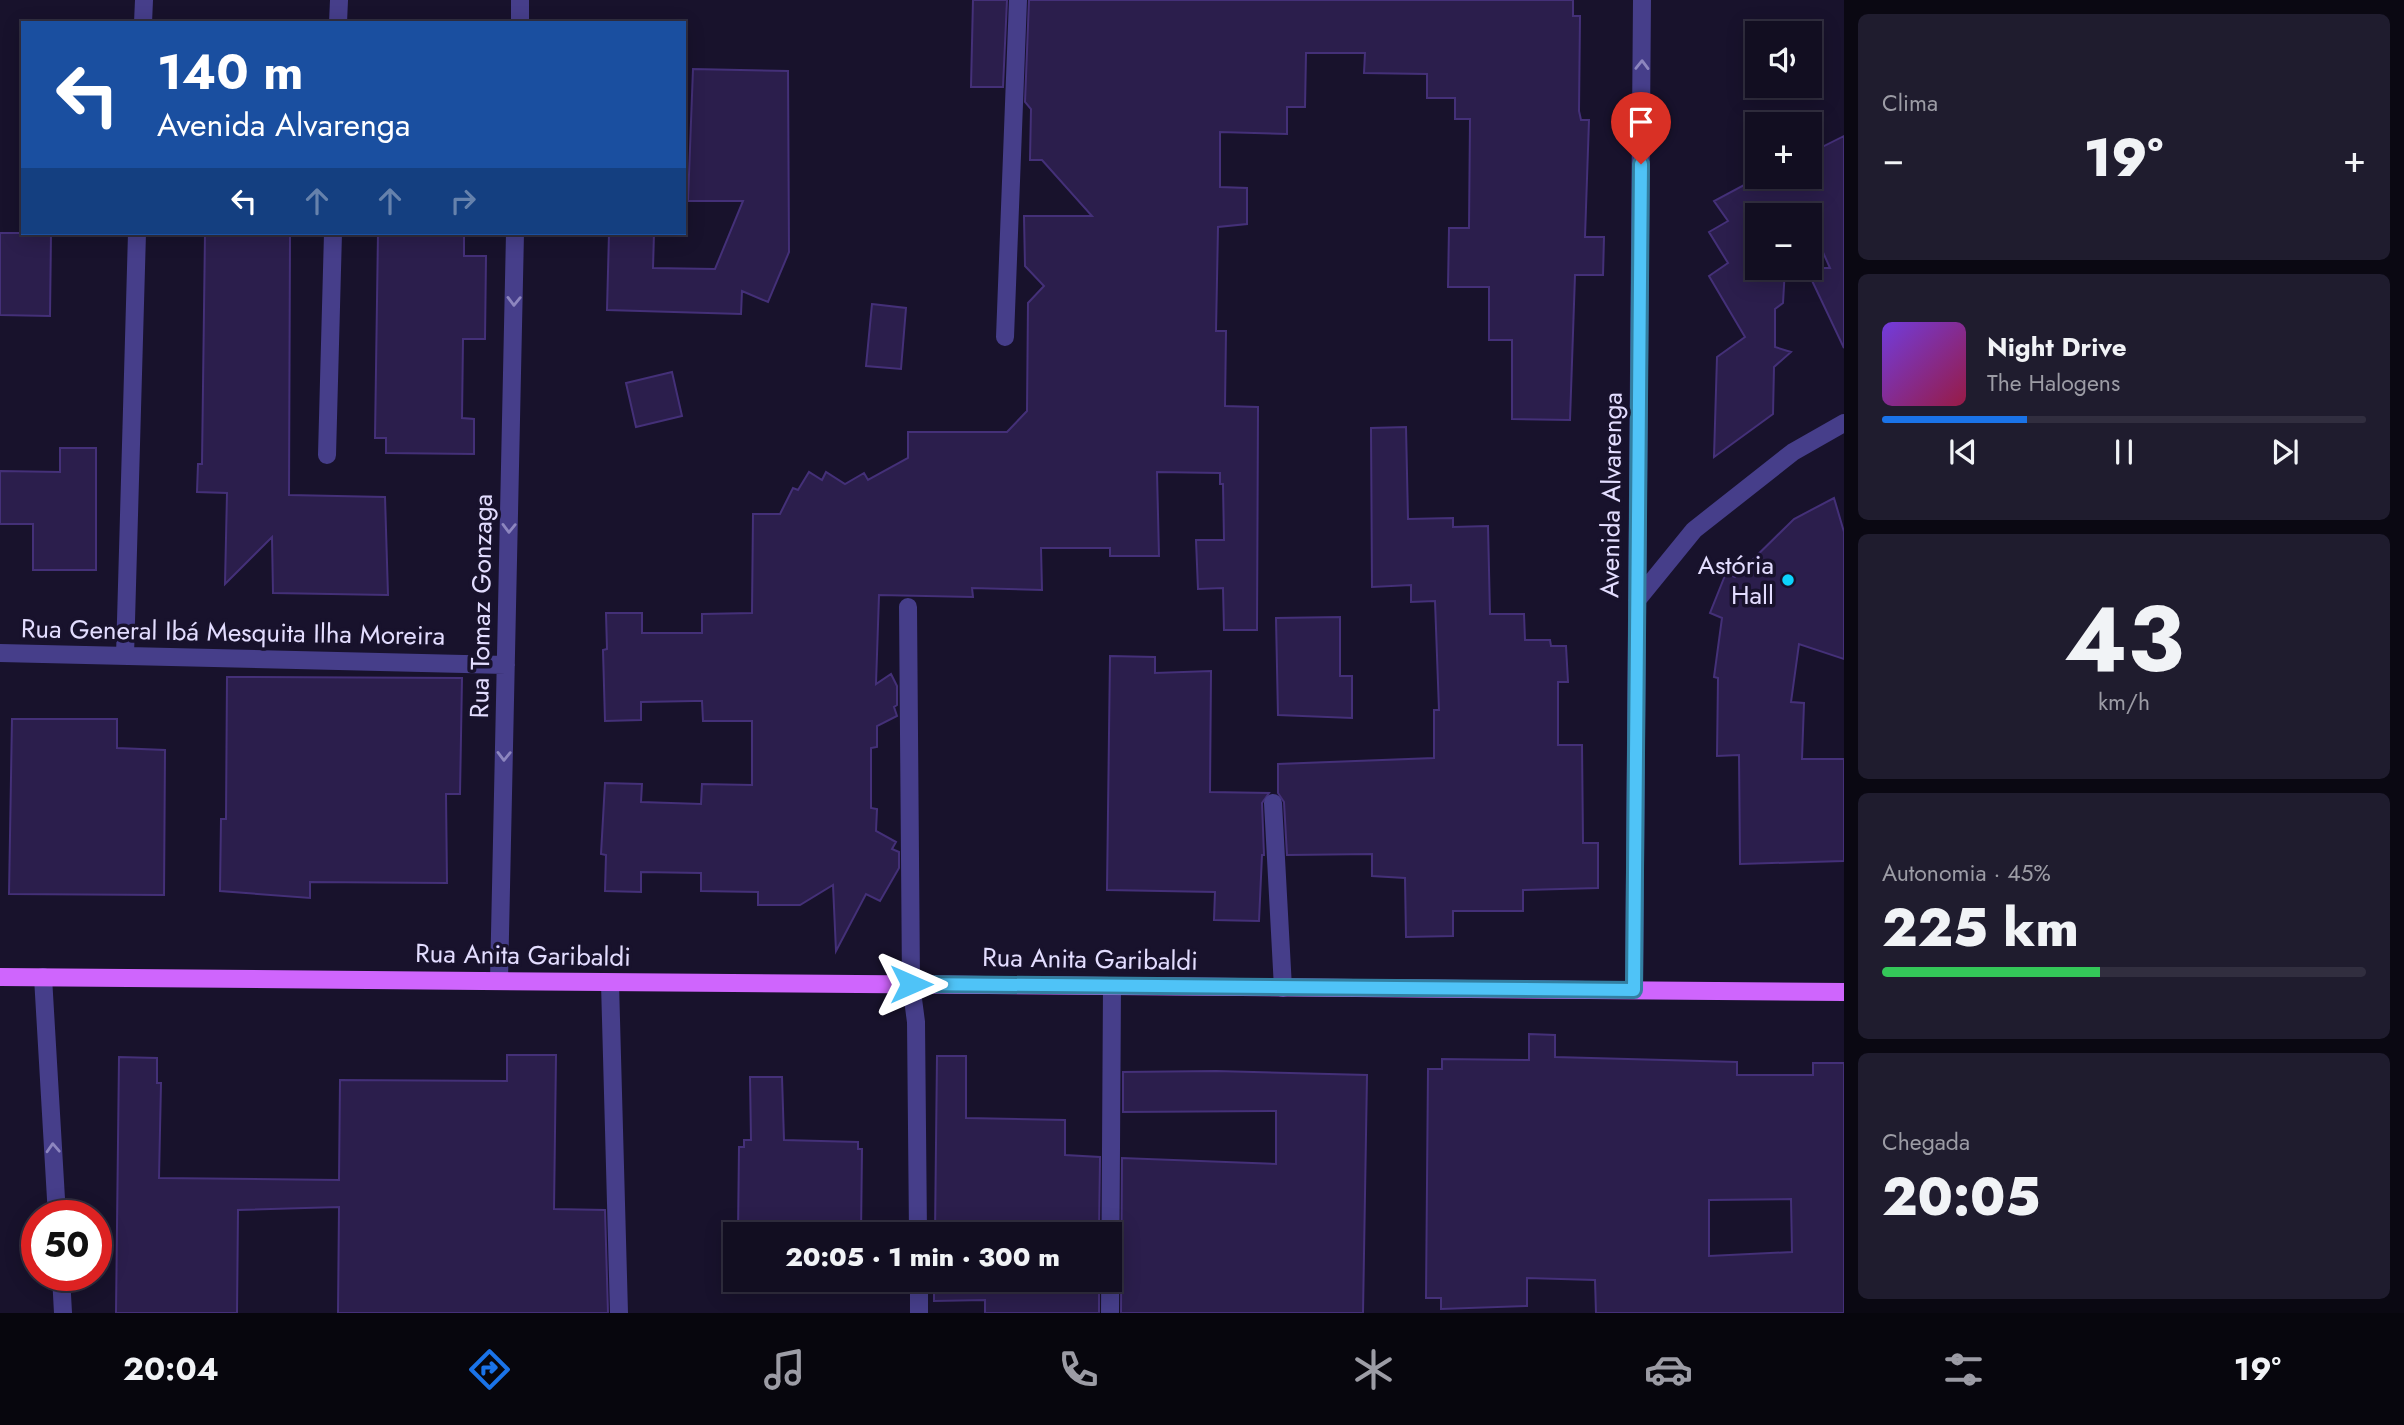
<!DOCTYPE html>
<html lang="pt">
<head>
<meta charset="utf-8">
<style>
	:root { --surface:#120e21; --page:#1f1c2e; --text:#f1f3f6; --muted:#9c9ca5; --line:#312e3f; --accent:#1a73e8 }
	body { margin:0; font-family:Jost,sans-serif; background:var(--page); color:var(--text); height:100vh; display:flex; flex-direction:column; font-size:26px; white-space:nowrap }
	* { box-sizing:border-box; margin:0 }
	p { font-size:23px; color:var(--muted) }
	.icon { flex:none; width:38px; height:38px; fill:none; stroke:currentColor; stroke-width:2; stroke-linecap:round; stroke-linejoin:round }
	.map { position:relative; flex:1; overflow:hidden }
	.drawer { display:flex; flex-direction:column; gap:14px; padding:14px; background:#0a0812; width:560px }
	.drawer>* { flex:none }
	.banner { position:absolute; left:21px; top:21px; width:665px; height:214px; border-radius:0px; box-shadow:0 4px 18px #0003,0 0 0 2px var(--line); background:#1a4fa0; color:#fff; overflow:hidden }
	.tools { position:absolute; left:1745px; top:21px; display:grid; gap:14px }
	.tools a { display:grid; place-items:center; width:77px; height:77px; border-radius:0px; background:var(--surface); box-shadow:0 4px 18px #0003,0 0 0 2px var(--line); font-size:35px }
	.speed { position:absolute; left:21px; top:1200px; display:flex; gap:14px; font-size:35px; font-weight:700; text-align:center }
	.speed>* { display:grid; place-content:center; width:91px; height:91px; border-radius:50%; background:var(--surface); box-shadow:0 4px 18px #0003,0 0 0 2px var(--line); line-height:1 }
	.speed .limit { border:10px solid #d22; background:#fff; color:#111 }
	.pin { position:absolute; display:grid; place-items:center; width:60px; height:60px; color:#fff; margin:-72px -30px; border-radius:50% 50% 50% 0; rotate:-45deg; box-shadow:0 0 7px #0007 }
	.pin .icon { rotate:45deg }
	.me { position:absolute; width:77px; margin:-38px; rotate:90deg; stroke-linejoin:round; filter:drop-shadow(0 0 5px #0008) }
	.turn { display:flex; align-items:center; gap:24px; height:147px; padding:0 21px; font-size:32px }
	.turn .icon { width:91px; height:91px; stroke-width:2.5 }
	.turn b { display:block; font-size:49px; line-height:60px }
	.lanes { display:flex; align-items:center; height:66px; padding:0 21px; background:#0003; justify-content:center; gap:35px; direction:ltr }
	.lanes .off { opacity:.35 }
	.big { font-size:52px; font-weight:800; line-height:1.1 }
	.drawer .card { flex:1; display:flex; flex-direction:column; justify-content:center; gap:10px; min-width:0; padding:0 24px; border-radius:10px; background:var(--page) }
	.drawer .dial { align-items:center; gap:0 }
	.dial b { font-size:91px; line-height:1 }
	.song { display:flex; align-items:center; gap:21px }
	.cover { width:84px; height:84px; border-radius:10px; background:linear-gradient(135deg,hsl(260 70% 55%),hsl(340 70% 35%)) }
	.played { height:7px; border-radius:4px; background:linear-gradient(90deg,var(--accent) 30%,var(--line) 30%) }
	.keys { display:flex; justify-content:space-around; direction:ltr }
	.heat { display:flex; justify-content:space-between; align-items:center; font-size:38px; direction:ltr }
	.charge { height:10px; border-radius:5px; background:linear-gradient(90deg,#34c759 45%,var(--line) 0) }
	.trip { position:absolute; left:723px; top:1222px; width:399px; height:70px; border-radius:0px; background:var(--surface); box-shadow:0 4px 18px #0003,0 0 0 2px var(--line); font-weight:800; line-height:70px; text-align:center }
	.menu { display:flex; height:112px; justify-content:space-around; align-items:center; background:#07060d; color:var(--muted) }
	.menu .icon { width:49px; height:49px }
	.menu .active { color:var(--accent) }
	.menu b { font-size:32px; color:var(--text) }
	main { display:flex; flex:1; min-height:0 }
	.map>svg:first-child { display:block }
	.building { fill:#2b1e4c; stroke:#443078; stroke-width:2; fill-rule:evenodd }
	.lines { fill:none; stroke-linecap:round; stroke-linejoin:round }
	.minor { stroke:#463e8a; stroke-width:18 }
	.major { stroke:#cf65fd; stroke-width:18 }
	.oneway { stroke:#8d86bf }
	.route-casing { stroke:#337fa1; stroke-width:18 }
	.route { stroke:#4fc3f7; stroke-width:12 }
	.poi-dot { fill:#0cd3fc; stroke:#18122c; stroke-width:2.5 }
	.labels { text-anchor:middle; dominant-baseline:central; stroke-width:7; stroke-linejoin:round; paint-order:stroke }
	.street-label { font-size:26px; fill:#e3ddff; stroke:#18122c }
	.poi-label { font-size:26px; fill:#e3ddff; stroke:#18122c; text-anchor:end }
</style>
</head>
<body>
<main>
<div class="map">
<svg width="1844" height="1313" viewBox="0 0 1844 1313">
	<rect width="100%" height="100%" fill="#18122c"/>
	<!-- building -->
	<path class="building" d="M973,0H1007L1003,87H971Z
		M1029,0H1573V16H1580L1579,111L1581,120H1589L1585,237H1604L1603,275H1575L1570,420L1512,419V340H1489V287H1448L1449,228H1469L1470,119H1455V98H1427V74L1364,73L1365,53H1306L1305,107H1287V134L1220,132V187L1247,188V224L1218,227L1216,331H1226L1225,406L1258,407L1257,630H1224L1223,588L1198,589L1196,540H1224L1223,484H1220V473L1157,472L1159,556H1110V548H1041L1042,590L972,588L973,597L879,595L876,684L891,674L897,686V705L894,707L897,716L877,726V747L871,748V808L877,809L876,831L896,842L892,849L899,852V868L880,901L866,894L836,951L833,885L800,905H758V892L701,891V873L641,872V892L605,891L606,855L601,854L605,783L642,784L641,802L701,804L702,784L752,785V721H703L702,701H694L641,702V720L605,721L603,650L607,649L606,613H642V633H702V614L752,613L753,514H780L793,488L798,490L809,472L822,480L826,472L845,484L864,473L868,480L908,458V432H1007L1027,411L1028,303L1044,286L1025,266L1024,216H1092L1042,160H1030L1031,109L1025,102Z
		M693,69L788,71L789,252L768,302L742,291L741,314L607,310L609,233H654L653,268L715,269L743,201H688Z
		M1844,136V348L1806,268H1830L1810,223V215H1757V268H1785L1783,303L1775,309V347L1791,352L1774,367L1773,414L1714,457L1717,357L1745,337L1709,276L1728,263L1709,232L1728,221L1714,201L1759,177H1810V153Z
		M0,233H51L50,316L0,315Z
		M205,233L290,234L289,495L385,497L388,595L273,593L272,537L225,584L227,493L197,492L198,464H202Z
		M378,233H464V256H486L485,339H463L462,418L474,419V454L386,453V438H375Z
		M872,304L906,308L901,369L866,366Z
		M672,372L682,416L636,427L626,383Z
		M1406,427L1408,519L1453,518V527L1488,526L1490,614H1524L1525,640H1550L1551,646H1566L1568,682H1558V745H1582L1583,843H1598V888L1523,890V911H1453V936L1406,937L1405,878L1372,876V854L1287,855L1284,802L1278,793V764L1434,758V710H1439L1435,601L1411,602V585L1372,587L1371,428Z
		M60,448H96V570H33V524H0V471L60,472Z
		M1834,498L1844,532V659L1799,644L1791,702L1804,703L1802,759H1844V861L1740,864L1739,755L1717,756L1718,678L1714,677L1722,618L1710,613L1726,573L1735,577L1794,519Z
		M1340,617V676H1352V718L1278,715L1276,618Z
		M1110,656L1155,657V673L1211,671L1210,792L1269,793L1262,803L1264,855H1262L1259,921L1214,920L1215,892L1107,890Z
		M227,677L462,678L460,794H446L447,883L310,882V898L220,891L221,819H226Z
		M12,719H117V748L165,750L164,895L9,894Z
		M1529,1034L1555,1035V1057L1737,1062V1075H1813V1063H1844V1313H1596L1595,1280L1527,1278V1306L1441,1309V1298H1426L1428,1069H1442V1059L1529,1060ZM1791,1199L1792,1252L1709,1256V1200Z
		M507,1055H556L554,1209L605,1210L608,1313H338L339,1207L238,1210L237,1313H116L119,1057L157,1058V1083H161L159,1178L339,1180L340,1080L507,1081Z
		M937,1056H966V1118L1065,1120V1155L1100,1157L1099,1234H935Z
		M1216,1071L1367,1075L1363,1313H1121L1122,1158L1276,1164V1111L1123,1112V1072Z
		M750,1077H782L784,1140L858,1142V1149H862L861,1234H738L739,1147H744V1140H751Z
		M934,1279H1099V1313H985V1300L934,1301Z"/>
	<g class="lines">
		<!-- minor -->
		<path class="minor" d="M143,23L144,0
			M338,23L339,0
			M520,23V0
			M1005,337L1018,0
			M327,455L333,233
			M1637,600L1694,530L1793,452L1844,423
			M908,607L911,984L916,1022L918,1234
			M0,653L506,665
			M125,656L137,233
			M1273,803L1283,988
			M43,977L57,1216
			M499,981L515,233
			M610,983L619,1313
			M1634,990L1642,0
			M61,1276L63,1313
			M919,1279V1313
			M1110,1313L1112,986"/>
		<!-- major -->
		<path class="major" d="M0,977L1844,992"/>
	</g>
	<!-- one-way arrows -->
	<defs><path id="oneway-chevron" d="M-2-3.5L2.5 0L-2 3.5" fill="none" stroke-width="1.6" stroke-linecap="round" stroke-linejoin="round" transform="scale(1.75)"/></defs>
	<g class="oneway">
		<use href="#oneway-chevron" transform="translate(1642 65) rotate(-89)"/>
		<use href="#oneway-chevron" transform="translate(514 301) rotate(91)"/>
		<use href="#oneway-chevron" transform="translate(509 528) rotate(91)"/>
		<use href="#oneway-chevron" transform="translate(504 756) rotate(91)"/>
		<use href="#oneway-chevron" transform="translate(53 1148) rotate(-93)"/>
	</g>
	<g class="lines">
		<!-- route casing -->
		<g class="route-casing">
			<path id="route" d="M911,984L1634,990L1641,164"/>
		</g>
		<!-- route -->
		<use href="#route" class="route"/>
	</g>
	<!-- markers -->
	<circle class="poi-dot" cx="1788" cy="580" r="7"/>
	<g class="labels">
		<!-- street labels -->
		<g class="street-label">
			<text transform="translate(1611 495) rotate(-89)">Avenida Alvarenga</text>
			<text transform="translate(481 606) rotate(-89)">Rua Tomaz Gonzaga</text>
			<text transform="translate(233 632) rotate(1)">Rua General Ibá Mesquita Ilha Moreira</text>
			<text transform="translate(523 955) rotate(1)">Rua Anita Garibaldi</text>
			<text transform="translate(1090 959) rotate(1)">Rua Anita Garibaldi</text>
		</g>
		<!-- poi labels -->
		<g class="poi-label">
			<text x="1774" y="565">Astória<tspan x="1774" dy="30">Hall</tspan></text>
		</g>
	</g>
</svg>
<div class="tools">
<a><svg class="icon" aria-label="sound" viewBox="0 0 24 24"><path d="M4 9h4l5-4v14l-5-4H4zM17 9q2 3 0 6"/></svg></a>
<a>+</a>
<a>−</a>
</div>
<div class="speed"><div class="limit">50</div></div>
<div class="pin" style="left:1641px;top:164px;background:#d93025"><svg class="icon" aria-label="arrive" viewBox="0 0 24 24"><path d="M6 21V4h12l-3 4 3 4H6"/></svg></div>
<svg class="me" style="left:911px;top:984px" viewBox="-20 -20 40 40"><path d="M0-17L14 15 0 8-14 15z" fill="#4fc3f7" stroke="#fff" stroke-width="4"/></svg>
<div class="trip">20:05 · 1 min · 300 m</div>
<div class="banner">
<div class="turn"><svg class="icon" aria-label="left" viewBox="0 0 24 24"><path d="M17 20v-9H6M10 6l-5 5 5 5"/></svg><div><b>140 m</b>Avenida Alvarenga</div></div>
<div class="lanes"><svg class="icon" aria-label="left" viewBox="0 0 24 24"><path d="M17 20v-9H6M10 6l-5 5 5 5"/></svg><svg class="icon off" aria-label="ahead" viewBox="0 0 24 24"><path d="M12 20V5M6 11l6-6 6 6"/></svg><svg class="icon off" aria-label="ahead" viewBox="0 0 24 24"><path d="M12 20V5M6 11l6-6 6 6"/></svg><svg class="icon off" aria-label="right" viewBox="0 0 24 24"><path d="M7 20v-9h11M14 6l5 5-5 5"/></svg></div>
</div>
</div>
<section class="drawer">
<div class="card"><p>Clima</p>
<div class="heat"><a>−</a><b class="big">19°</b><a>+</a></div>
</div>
<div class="card">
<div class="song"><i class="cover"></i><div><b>Night Drive</b><p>The Halogens</p></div></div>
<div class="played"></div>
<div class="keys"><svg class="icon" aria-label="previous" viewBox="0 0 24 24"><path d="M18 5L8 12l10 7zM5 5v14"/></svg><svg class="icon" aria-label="pause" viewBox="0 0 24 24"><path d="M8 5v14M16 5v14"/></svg><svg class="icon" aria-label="next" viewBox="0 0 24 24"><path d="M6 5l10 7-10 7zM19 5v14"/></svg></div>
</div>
<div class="card dial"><b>43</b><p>km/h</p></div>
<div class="card"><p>Autonomia · 45%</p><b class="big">225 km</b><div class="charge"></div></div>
<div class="card"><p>Chegada</p><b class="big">20:05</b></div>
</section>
</main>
<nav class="menu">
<b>20:04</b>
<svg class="icon active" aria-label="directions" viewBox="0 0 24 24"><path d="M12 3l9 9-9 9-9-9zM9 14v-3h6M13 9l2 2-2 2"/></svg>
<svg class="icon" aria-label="music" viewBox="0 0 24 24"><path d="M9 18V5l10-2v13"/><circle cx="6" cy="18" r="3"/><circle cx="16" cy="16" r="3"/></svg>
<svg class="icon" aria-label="phone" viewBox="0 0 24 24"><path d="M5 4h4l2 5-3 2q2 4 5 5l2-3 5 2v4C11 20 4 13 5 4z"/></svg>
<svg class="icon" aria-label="climate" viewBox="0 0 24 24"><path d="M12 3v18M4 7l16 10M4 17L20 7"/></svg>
<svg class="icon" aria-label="car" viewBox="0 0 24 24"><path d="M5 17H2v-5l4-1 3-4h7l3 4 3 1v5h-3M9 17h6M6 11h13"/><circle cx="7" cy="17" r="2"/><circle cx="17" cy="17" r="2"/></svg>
<svg class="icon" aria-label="filters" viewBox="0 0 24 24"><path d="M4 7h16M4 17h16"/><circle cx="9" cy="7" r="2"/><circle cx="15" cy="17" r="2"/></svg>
<b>19°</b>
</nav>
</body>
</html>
